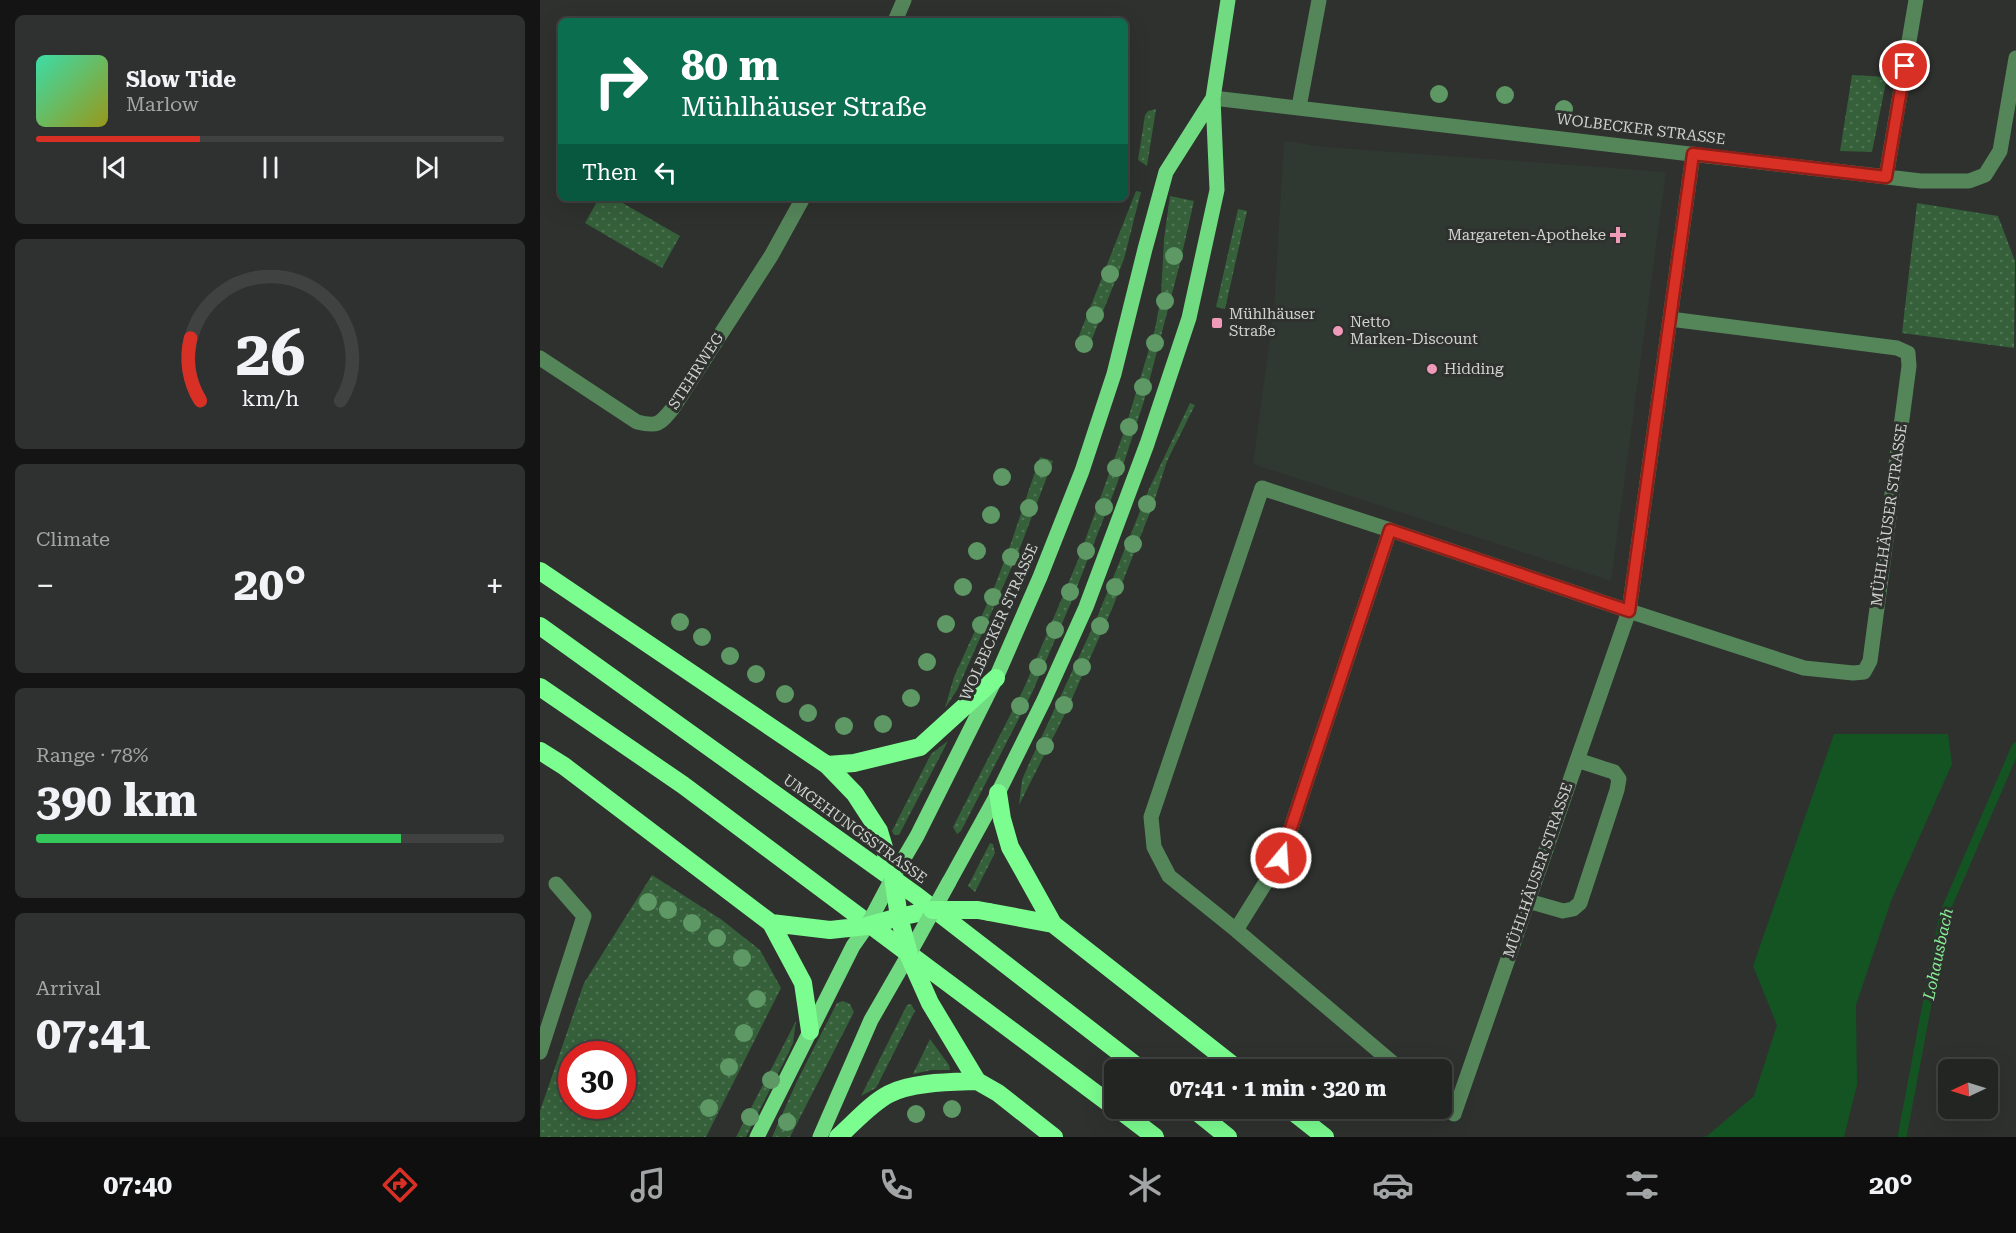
<!DOCTYPE html>
<html lang="en">
<head>
<meta charset="utf-8">
<style>
	:root { --surface:#222522; --page:#2e312f; --text:#f1f3f6; --muted:#a2a5a5; --line:#3f4240; --accent:#d93025 }
	body { margin:0; font-family:"Roboto Serif",serif; background:var(--page); color:var(--text); height:100vh; display:flex; flex-direction:column; font-size:22px; white-space:nowrap }
	* { box-sizing:border-box; margin:0 }
	p { font-size:20px; color:var(--muted) }
	.icon { flex:none; width:33px; height:33px; fill:none; stroke:currentColor; stroke-width:2; stroke-linecap:round; stroke-linejoin:round }
	.map { position:relative; flex:1; overflow:hidden }
	.panel { display:flex; flex-direction:column; gap:15px; padding:15px; background:#131413; width:540px }
	.panel>* { flex:none }
	.hud { position:absolute; left:18px; top:18px; width:570px; height:183px; border-radius:9px; box-shadow:0 6px 24px #0002,0 0 0 2px var(--line); background:#0b6e4f; color:#fff; overflow:hidden }
	.needle { width:39px; rotate:266deg }
	.controls { position:absolute; left:1398px; top:1059px; display:grid; gap:12px }
	.controls a { display:grid; place-items:center; width:60px; height:60px; border-radius:9px; background:var(--surface); box-shadow:0 6px 24px #0002,0 0 0 2px var(--line); font-size:30px }
	.speed { position:absolute; left:18px; top:1041px; display:flex; gap:12px; font-size:30px; font-weight:700; text-align:center }
	.speed>* { display:grid; place-content:center; width:78px; height:78px; border-radius:50%; background:var(--surface); box-shadow:0 6px 24px #0002,0 0 0 2px var(--line); line-height:1 }
	.speed .limit { border:9px solid #d22; background:#fff; color:#111 }
	.pin { position:absolute; display:grid; place-items:center; width:51px; height:51px; color:#fff; margin:-26px; border:3px solid #fff; border-radius:50%; box-shadow:0 2px 6px #0007 }
	.me { position:absolute; width:66px; margin:-33px; rotate:18deg; stroke-linejoin:round; filter:drop-shadow(0 0 4px #0008) }
	.turn { display:flex; align-items:center; gap:21px; height:126px; padding:0 24px; font-size:27px }
	.turn .icon { width:78px; height:78px; stroke-width:2.5 }
	.turn b { display:block; font-size:42px; line-height:51px }
	.then { display:flex; align-items:center; height:57px; padding:0 24px; background:#0003; gap:12px; font-size:22px }
	.big { font-size:45px; font-weight:700; line-height:1.1 }
	.panel .card { flex:1; display:flex; flex-direction:column; justify-content:center; gap:9px; min-width:0; padding:0 21px; border-radius:9px; background:var(--page) }
	.panel .dial { align-items:center; gap:0 }
	.dial svg { height:156px; overflow:visible; fill:none; stroke:var(--line); stroke-width:7; stroke-linecap:round; text-anchor:middle }
	.dial text { fill:var(--text); stroke:none }
	.song { display:flex; align-items:center; gap:18px }
	.cover { width:72px; height:72px; border-radius:9px; background:linear-gradient(135deg,hsl(160 70% 55%),hsl(60 70% 35%)) }
	.played { height:6px; border-radius:3px; background:linear-gradient(90deg,var(--accent) 35%,var(--line) 35%) }
	.keys { display:flex; justify-content:space-around; direction:ltr }
	.heat { display:flex; justify-content:space-between; align-items:center; font-size:33px; direction:ltr }
	.charge { height:9px; border-radius:4px; background:linear-gradient(90deg,#34c759 78%,var(--line) 0) }
	.trip { position:absolute; left:564px; top:1059px; width:348px; height:60px; border-radius:9px; background:var(--surface); box-shadow:0 6px 24px #0002,0 0 0 2px var(--line); font-weight:700; line-height:60px; text-align:center }
	.dock { display:flex; height:96px; justify-content:space-around; align-items:center; background:#0e0f0e; color:var(--muted) }
	.dock .icon { width:42px; height:42px }
	.dock .active { color:var(--accent) }
	.dock b { font-size:27px; color:var(--text) }
	main { display:flex; flex:1; min-height:0 }
	.map>svg:first-child { display:block }
	.built { fill:#303931 }
	.green { fill:url(#green-dots); fill-rule:evenodd }
	.water { fill:#135422 }
	.lines { fill:none; stroke-linecap:round; stroke-linejoin:round }
	.stream { stroke:#135422; stroke-width:9 }
	.minor { stroke:#55865a; stroke-width:15 }
	.major { stroke:#71db81; stroke-width:15 }
	.highway { stroke:#7bfd8f; stroke-width:18 }
	.major-bridge { stroke:#71db81; stroke-width:15 }
	.highway-bridge { stroke:#7bfd8f; stroke-width:18 }
	.tree { fill:#5d9865 }
	.route-casing { stroke:#8d1f18; stroke-width:15 }
	.route { stroke:#d93025; stroke-width:10 }
	.poi-dot { fill:#ef9ab8; stroke:#2e312e; stroke-width:2 }
	.labels { text-anchor:middle; dominant-baseline:central; stroke-width:6; stroke-linejoin:round; paint-order:stroke }
	.street-label { font-size:15px; fill:#cfd2cf; stroke:#2e312e }
	.poi-label { font-size:15px; fill:#cfd2cf; stroke:#2e312e; text-anchor:start }
	.water-label { font-size:16px; font-style:italic; fill:#85ee93; stroke:#2e312e }
</style>
</head>
<body>
<main>
<section class="panel">
<div class="card">
<div class="song"><i class="cover"></i><div><b>Slow Tide</b><p>Marlow</p></div></div>
<div class="played"></div>
<div class="keys"><svg class="icon" aria-label="previous" viewBox="0 0 24 24"><path d="M18 5L8 12l10 7zM5 5v14"/></svg><svg class="icon" aria-label="pause" viewBox="0 0 24 24"><path d="M8 5v14M16 5v14"/></svg><svg class="icon" aria-label="next" viewBox="0 0 24 24"><path d="M6 5l10 7-10 7zM19 5v14"/></svg></div>
</div>
<div class="card dial"><svg viewBox="0 0 100 80">
<path d="M14 69A42 42 0 1 1 86 69"/>
<path d="M14 69A42 42 0 0 1 9 37" stroke="#d93025"/>
<text x="50" y="56" font-size="32" font-weight="700">26</text>
<text x="50" y="72" font-size="11">km/h</text>
</svg></div>
<div class="card"><p>Climate</p>
<div class="heat"><a>−</a><b class="big">20°</b><a>+</a></div>
</div>
<div class="card"><p>Range · 78%</p><b class="big">390 km</b><div class="charge"></div></div>
<div class="card"><p>Arrival</p><b class="big">07:41</b></div>
</section>
<div class="map">
<svg width="1476" height="1137" viewBox="0 0 1476 1137">
	<defs>
		<pattern id="green-dots" width="8" height="8" patternUnits="userSpaceOnUse" patternTransform="scale(1.5)"><rect width="8" height="8" fill="#35603a"/><path d="M2 2h.1M6 6h.1" fill="none" stroke="#517655" stroke-width="1.8" stroke-linecap="round"/></pattern>
	</defs>
	<rect width="100%" height="100%" fill="#2e312e"/>
	<!-- built -->
	<path class="built" d="M744,141L785,147L1126,172L1071,581L713,464L734,309Z"/>
	<!-- green -->
	<path class="green" d="M1312,75L1347,77L1332,152L1300,151Z
		M616,109L607,166L598,160L605,115L608,111Z
		M596,191L601,192L584,259L548,349L535,346Z
		M630,196L654,201L639,267L604,401L577,484L530,605L492,693L421,831L417,834L413,827L484,688L538,560L585,429L615,329L621,296L624,239Z
		M59,198H74L140,236L122,268L45,223Z
		M1377,203L1458,216L1475,261L1474,348L1362,333Z
		M698,209L707,211L685,309L676,307Z
		M650,403L655,405L627,461L614,502L572,609L526,712L479,805L482,780L488,766L556,620L609,489Z
		M500,457L513,461L478,553L417,690L405,708L414,677L452,593L470,546Z
		M408,741L359,835H354L352,831L391,754Z
		M450,843L453,844L455,853L435,892L428,886Z
		M112,875L182,920L220,950L241,988L166,1137H0V1111L44,983ZM32,1054H82V1106H32Z
		M303,1001L310,1004L314,1012L250,1137H232L258,1079L297,1003Z
		M371,1004L375,1011L336,1088L321,1096L367,1005Z
		M256,1021L253,1043L247,1056L206,1137H196Z
		M390,1039L409,1065L410,1070H392L373,1074Z"/>
	<!-- water -->
	<path class="water" d="M1294,734H1408L1412,764L1351,901L1316,1005L1317,1085L1304,1137H1163L1167,1136L1214,1096L1237,1025L1213,966Z"/>
	<g class="lines">
		<!-- stream -->
		<path class="stream" d="M1362,1137L1404,914L1476,747"/>
		<!-- minor -->
		<path class="minor" d="M355,21L364,0
			M673,98L1381,181H1429L1445,175L1460,151L1476,58
			M759,107L779,0
			M1346,177L1376,0
			M0,358L97,422C118,427 120,424 133,408L231,256L263,198
			M988,901L1023,911L1033,909L1040,903L1077,790L1079,779L1074,772L1037,760
			M696,930L629,876L614,847L611,817L722,488L850,530
			M0,1052L44,916L16,884
			M861,1070L696,930L741,858L850,530L1089,611L1153,154
			M902,1103L914,1114L1089,611L1264,668L1313,673L1324,672L1330,661L1369,366L1368,353L1357,348L1130,319"/>
		<!-- major -->
		<path class="major" d="M353,877L377,836L456,678L500,577L542,471L574,374L605,249L626,172L673,98
			M409,882L458,793L504,700L546,607L607,444L649,318L677,190L673,98L688,0
			M217,1137L313,946L327,926
			M280,1137L331,1020L369,954"/>
		<!-- highway -->
		<path class="highway" d="M0,571L287,765L315,794L339,831L353,877
			M0,626L377,896L602,1070
			M0,687L143,785L574,1107
			M0,751L24,766L231,923L263,983L270,1031
			M287,765L314,763L380,747L456,678
			M458,793L462,819L470,847L513,924L699,1070
			M449,912L513,924
			M359,917L392,910
			M231,923L290,930L327,926
			M369,956L390,1003L437,1081L458,1093L514,1137
			M577,1108L615,1137
			M652,1108L688,1137
			M748,1108L785,1137
			M298,1137C314,1123 330,1104 349,1094C371,1082 412,1082 437,1081"/>
		<!-- major-bridge -->
		<path class="major-bridge" d="M327,926L353,877
			M369,954L409,882"/>
		<!-- highway-bridge -->
		<path class="highway-bridge" d="M353,877L359,917L369,954
			M392,910H438L449,912
			M327,926L359,917"/>
	</g>
	<!-- trees -->
	<g class="tree">
		<circle cx="899" cy="94" r="9"/>
		<circle cx="965" cy="95" r="9"/>
		<circle cx="1024" cy="109" r="9"/>
		<circle cx="634" cy="256" r="9"/>
		<circle cx="570" cy="274" r="9"/>
		<circle cx="625" cy="301" r="9"/>
		<circle cx="555" cy="315" r="9"/>
		<circle cx="615" cy="343" r="9"/>
		<circle cx="544" cy="344" r="9"/>
		<circle cx="603" cy="387" r="9"/>
		<circle cx="589" cy="427" r="9"/>
		<circle cx="503" cy="468" r="9"/>
		<circle cx="576" cy="468" r="9"/>
		<circle cx="462" cy="477" r="9"/>
		<circle cx="607" cy="504" r="9"/>
		<circle cx="564" cy="507" r="9"/>
		<circle cx="489" cy="508" r="9"/>
		<circle cx="451" cy="515" r="9"/>
		<circle cx="593" cy="544" r="9"/>
		<circle cx="437" cy="551" r="9"/>
		<circle cx="546" cy="551" r="9"/>
		<circle cx="471" cy="557" r="9"/>
		<circle cx="423" cy="587" r="9"/>
		<circle cx="575" cy="587" r="9"/>
		<circle cx="530" cy="592" r="9"/>
		<circle cx="453" cy="597" r="9"/>
		<circle cx="140" cy="622" r="9"/>
		<circle cx="406" cy="624" r="9"/>
		<circle cx="441" cy="625" r="9"/>
		<circle cx="560" cy="626" r="9"/>
		<circle cx="515" cy="630" r="9"/>
		<circle cx="162" cy="637" r="9"/>
		<circle cx="190" cy="656" r="9"/>
		<circle cx="387" cy="662" r="9"/>
		<circle cx="498" cy="667" r="9"/>
		<circle cx="542" cy="667" r="9"/>
		<circle cx="216" cy="674" r="9"/>
		<circle cx="245" cy="694" r="9"/>
		<circle cx="371" cy="698" r="9"/>
		<circle cx="524" cy="705" r="9"/>
		<circle cx="480" cy="706" r="9"/>
		<circle cx="268" cy="713" r="9"/>
		<circle cx="343" cy="724" r="9"/>
		<circle cx="304" cy="726" r="9"/>
		<circle cx="505" cy="746" r="9"/>
		<circle cx="108" cy="902" r="9"/>
		<circle cx="128" cy="910" r="9"/>
		<circle cx="152" cy="923" r="9"/>
		<circle cx="177" cy="938" r="9"/>
		<circle cx="202" cy="958" r="9"/>
		<circle cx="217" cy="999" r="9"/>
		<circle cx="204" cy="1033" r="9"/>
		<circle cx="189" cy="1067" r="9"/>
		<circle cx="231" cy="1080" r="9"/>
		<circle cx="169" cy="1108" r="9"/>
		<circle cx="412" cy="1109" r="9"/>
		<circle cx="376" cy="1114" r="9"/>
		<circle cx="210" cy="1117" r="9"/>
		<circle cx="247" cy="1122" r="9"/>
	</g>
	<g class="lines">
		<!-- route casing -->
		<g class="route-casing">
			<path id="route" d="M741,858L850,530L1089,611L1153,154L1346,177L1365,66"/>
		</g>
		<!-- route -->
		<use href="#route" class="route"/>
	</g>
	<!-- markers -->
	<g class="poi-dot">
		<path d="M1075 226h6v6h6v6h-6v6h-6v-6h-6v-6h6z"/>
		<rect x="671" y="317" width="12" height="12" rx="3"/>
		<circle cx="798" cy="331" r="6"/>
		<circle cx="892" cy="369" r="6"/>
	</g>
	<g class="labels">
		<!-- street labels -->
		<g class="street-label">
			<text transform="translate(1101 129) rotate(7)">WOLBECKER STRASSE</text>
			<text transform="translate(156 371) rotate(-57)">STEHRWEG</text>
			<text transform="translate(1349 515) rotate(-82)">MÜHLHÄUSER STRASSE</text>
			<text transform="translate(459 622) rotate(-66)">WOLBECKER STRASSE</text>
			<text transform="translate(315 829) rotate(36)">UMGEHUNGSSTRASSE</text>
			<text transform="translate(998 870) rotate(-71)">MÜHLHÄUSER STRASSE</text>
		</g>
		<!-- poi labels -->
		<g class="poi-label">
			<text x="1066" y="235" text-anchor="end">Margareten-Apotheke</text>
			<text x="689" y="314">Mühlhäuser<tspan x="689" dy="17">Straße</tspan></text>
			<text x="810" y="322">Netto<tspan x="810" dy="17">Marken-Discount</tspan></text>
			<text x="904" y="369">Hidding</text>
		</g>
		<!-- water labels -->
		<g class="water-label">
			<text transform="translate(1398 954) rotate(-78)">Lohausbach</text>
		</g>
	</g>
</svg>
<div class="controls">
<a><svg class="needle" viewBox="-14 -14 28 28"><path d="M0-13l5 13h-10z" fill="#e53935"/><path d="M0 13l5-13h-10z" fill="#a2a5a5"/></svg></a>
</div>
<div class="speed"><div class="limit">30</div></div>
<div class="pin" style="left:1365px;top:66px;background:#d93025"><svg class="icon" aria-label="arrive" viewBox="0 0 24 24"><path d="M6 21V4h12l-3 4 3 4H6"/></svg></div>
<svg class="me" style="left:741px;top:858px" viewBox="-20 -20 40 40"><circle r="17" fill="#d93025" stroke="#fff" stroke-width="3"/><path d="M0-11L8 9 0 5-8 9z" fill="#fff"/></svg>
<div class="trip">07:41 · 1 min · 320 m</div>
<div class="hud">
<div class="turn"><svg class="icon" aria-label="right" viewBox="0 0 24 24"><path d="M7 20v-9h11M14 6l5 5-5 5"/></svg><div><b>80 m</b>Mühlhäuser Straße</div></div>
<div class="then">Then<svg class="icon" aria-label="left" viewBox="0 0 24 24"><path d="M17 20v-9H6M10 6l-5 5 5 5"/></svg></div>
</div>
</div>
</main>
<nav class="dock">
<b>07:40</b>
<svg class="icon active" aria-label="directions" viewBox="0 0 24 24"><path d="M12 3l9 9-9 9-9-9zM9 14v-3h6M13 9l2 2-2 2"/></svg>
<svg class="icon" aria-label="music" viewBox="0 0 24 24"><path d="M9 18V5l10-2v13"/><circle cx="6" cy="18" r="3"/><circle cx="16" cy="16" r="3"/></svg>
<svg class="icon" aria-label="phone" viewBox="0 0 24 24"><path d="M5 4h4l2 5-3 2q2 4 5 5l2-3 5 2v4C11 20 4 13 5 4z"/></svg>
<svg class="icon" aria-label="climate" viewBox="0 0 24 24"><path d="M12 3v18M4 7l16 10M4 17L20 7"/></svg>
<svg class="icon" aria-label="car" viewBox="0 0 24 24"><path d="M5 17H2v-5l4-1 3-4h7l3 4 3 1v5h-3M9 17h6M6 11h13"/><circle cx="7" cy="17" r="2"/><circle cx="17" cy="17" r="2"/></svg>
<svg class="icon" aria-label="filters" viewBox="0 0 24 24"><path d="M4 7h16M4 17h16"/><circle cx="9" cy="7" r="2"/><circle cx="15" cy="17" r="2"/></svg>
<b>20°</b>
</nav>
</body>
</html>
